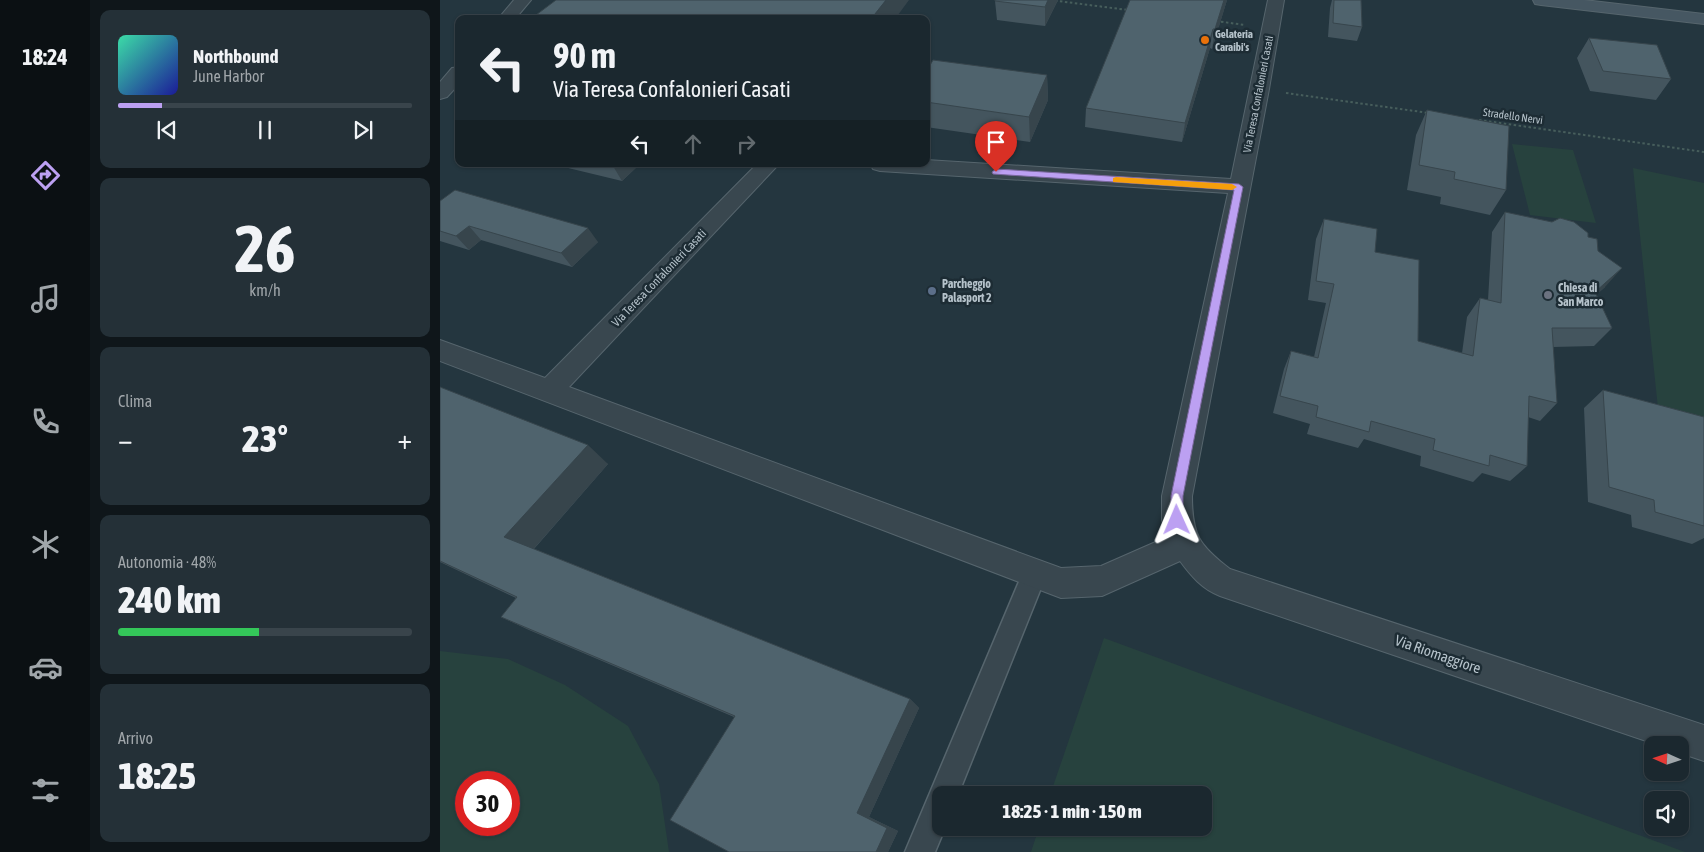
<!DOCTYPE html>
<html lang="it">
<head>
<meta charset="utf-8">
<style>
	:root { --surface:#1b282f; --page:#243037; --text:#f1f3f6; --muted:#a0a6aa; --line:#39444b; --accent:#bca0f2 }
	body { margin:0; font-family:"Asap Condensed",sans-serif; background:var(--page); color:var(--text); height:100vh; display:flex; flex-direction:column; font-size:19px; white-space:nowrap }
	* { box-sizing:border-box; margin:0 }
	p { font-size:16px; color:var(--muted) }
	.icon { flex:none; width:28px; height:28px; fill:none; stroke:currentColor; stroke-width:2; stroke-linecap:round; stroke-linejoin:round }
	.map { position:relative; flex:1; overflow:hidden }
	.panel { display:flex; flex-direction:column; gap:10px; padding:10px; background:#0f161a; width:350px }
	.panel>* { flex:none }
	.top-card { position:absolute; left:15px; top:15px; width:475px; height:152px; border-radius:10px; box-shadow:0 1px 4px #0004,0 0 0 1px var(--line); background:#1b282f; color:var(--text); overflow:hidden }
	.needle { width:32px; rotate:273deg }
	.controls { position:absolute; left:1204px; top:736px; display:grid; gap:10px }
	.controls a { display:grid; place-items:center; width:45px; height:45px; border-radius:10px; background:var(--surface); box-shadow:0 1px 4px #0004,0 0 0 1px var(--line); font-size:25px }
	.speed { position:absolute; left:15px; top:771px; display:flex; gap:10px; font-size:25px; font-weight:700; text-align:center }
	.speed>* { display:grid; place-content:center; width:65px; height:65px; border-radius:50%; background:var(--surface); box-shadow:0 1px 4px #0004,0 0 0 1px var(--line); line-height:1 }
	.speed .limit { border:8px solid #d22; background:#fff; color:#111 }
	.pin { position:absolute; display:grid; place-items:center; width:42px; height:42px; color:#fff; margin:-51px -21px; border-radius:50% 50% 50% 0; rotate:-45deg; box-shadow:0 0 5px #0007 }
	.pin .icon { rotate:45deg }
	.me { position:absolute; width:55px; margin:-28px; rotate:359deg; stroke-linejoin:round; filter:drop-shadow(0 0 4px #0008) }
	.turn { display:flex; align-items:center; gap:18px; height:105px; padding:0 15px; font-size:22px }
	.turn .icon { width:65px; height:65px; stroke-width:2.5 }
	.turn b { display:block; font-size:35px; line-height:42px }
	.lanes { display:flex; align-items:center; height:48px; padding:0 15px; background:#0003; justify-content:center; gap:25px; direction:ltr }
	.lanes .off { opacity:.35 }
	.big { font-size:38px; font-weight:800; line-height:1.1 }
	.panel .card { flex:1; display:flex; flex-direction:column; justify-content:center; gap:8px; min-width:0; padding:0 18px; border-radius:10px; background:var(--page) }
	.panel .dial { align-items:center; gap:0 }
	.dial b { font-size:65px; line-height:1 }
	.song { display:flex; align-items:center; gap:15px }
	.cover { width:60px; height:60px; border-radius:8px; background:linear-gradient(135deg,hsl(160 70% 55%),hsl(240 70% 35%)) }
	.played { height:5px; border-radius:2px; background:linear-gradient(90deg,var(--accent) 15%,var(--line) 15%) }
	.keys { display:flex; justify-content:space-around; direction:ltr }
	.heat { display:flex; justify-content:space-between; align-items:center; font-size:28px; direction:ltr }
	.charge { height:8px; border-radius:4px; background:linear-gradient(90deg,#34c759 48%,var(--line) 0) }
	.trip { position:absolute; left:492px; top:786px; width:280px; height:50px; border-radius:10px; background:var(--surface); box-shadow:0 1px 4px #0004,0 0 0 1px var(--line); font-weight:800; line-height:50px; text-align:center }
	main { display:flex; flex:1; min-height:0 }
	.menu { display:flex; flex-direction:column; width:90px; justify-content:space-around; align-items:center; background:#0b1013; color:var(--muted) }
	.menu .icon { width:35px; height:35px }
	.menu .selected { color:var(--accent) }
	.menu b { font-size:22px; color:var(--text) }
	.map>svg:first-child { display:block }
	.green { fill:#27423e; fill-rule:evenodd }
	.lines { fill:none; stroke-linecap:round; stroke-linejoin:round }
	.lane-casing { stroke:#56656d; stroke-width:3 }
	.street-casing { stroke:#56656d; stroke-width:2 }
	.secondary-casing { stroke:#56656d; stroke-width:2 }
	.path { stroke:#475e5c; stroke-width:2; stroke-dasharray:2.5 2.5; stroke-linecap:butt }
	.lane { fill:#39474f; fill-rule:evenodd }
	.street { fill:#39474f; fill-rule:evenodd }
	.secondary { fill:#465762; fill-rule:evenodd }
	.wall { fill:#44555e }
	.shaded-wall { fill:#37454c }
	.building { fill:#4f636d; stroke:#37454c }
	.route { fill:#bca0f2; stroke:#7a689d }
	.slow { fill:#f59e0b }
	.food-dot { fill:#e8710a; stroke:#1d2c34; stroke-width:2 }
	.service-dot { fill:#5c6f8a; stroke:#1d2c34; stroke-width:2 }
	.worship-dot { fill:#6b7280; stroke:#1d2c34; stroke-width:2 }
	.labels { text-anchor:middle; dominant-baseline:central; stroke-width:5; stroke-linejoin:round; paint-order:stroke }
	.far-poi-label { font-size:11px; font-weight:bold; fill:#b5c2ca; stroke:#1d2c34; text-anchor:start }
	.far-street-label { font-size:11px; fill:#b5c2ca; stroke:#1d2c34 }
	.street-label { font-size:12px; fill:#b5c2ca; stroke:#1d2c34 }
	.poi-label { font-size:12px; font-weight:bold; fill:#b5c2ca; stroke:#1d2c34; text-anchor:start }
	.near-street-label { font-size:15px; fill:#b5c2ca; stroke:#1d2c34 }
</style>
</head>
<body>
<main>
<nav class="menu">
<b>18:24</b>
<svg class="icon selected" aria-label="directions" viewBox="0 0 24 24"><path d="M12 3l9 9-9 9-9-9zM9 14v-3h6M13 9l2 2-2 2"/></svg>
<svg class="icon" aria-label="music" viewBox="0 0 24 24"><path d="M9 18V5l10-2v13"/><circle cx="6" cy="18" r="3"/><circle cx="16" cy="16" r="3"/></svg>
<svg class="icon" aria-label="phone" viewBox="0 0 24 24"><path d="M5 4h4l2 5-3 2q2 4 5 5l2-3 5 2v4C11 20 4 13 5 4z"/></svg>
<svg class="icon" aria-label="climate" viewBox="0 0 24 24"><path d="M12 3v18M4 7l16 10M4 17L20 7"/></svg>
<svg class="icon" aria-label="car" viewBox="0 0 24 24"><path d="M5 17H2v-5l4-1 3-4h7l3 4 3 1v5h-3M9 17h6M6 11h13"/><circle cx="7" cy="17" r="2"/><circle cx="17" cy="17" r="2"/></svg>
<svg class="icon" aria-label="filters" viewBox="0 0 24 24"><path d="M4 7h16M4 17h16"/><circle cx="9" cy="7" r="2"/><circle cx="15" cy="17" r="2"/></svg>
</nav>
<section class="panel">
<div class="card">
<div class="song"><i class="cover"></i><div><b>Northbound</b><p>June Harbor</p></div></div>
<div class="played"></div>
<div class="keys"><svg class="icon" aria-label="previous" viewBox="0 0 24 24"><path d="M18 5L8 12l10 7zM5 5v14"/></svg><svg class="icon" aria-label="pause" viewBox="0 0 24 24"><path d="M8 5v14M16 5v14"/></svg><svg class="icon" aria-label="next" viewBox="0 0 24 24"><path d="M6 5l10 7-10 7zM19 5v14"/></svg></div>
</div>
<div class="card dial"><b>26</b><p>km/h</p></div>
<div class="card"><p>Clima</p>
<div class="heat"><a>−</a><b class="big">23°</b><a>+</a></div>
</div>
<div class="card"><p>Autonomia · 48%</p><b class="big">240 km</b><div class="charge"></div></div>
<div class="card"><p>Arrivo</p><b class="big">18:25</b></div>
</section>
<div class="map">
<svg width="1264" height="852" viewBox="0 0 1264 852">
	<rect width="100%" height="100%" fill="#24363f"/>
	<!-- green -->
	<path class="green" d="M1072,144L1133,150L1156,223L1090,215Z
		M1193,168L1264,183V430L1219,418Z
		M664,638L1245,852H591L599,828H764V795H610Z
		M0,651L68,659L125,685L188,726L219,784L229,852H0ZM69,782V825H26V782Z"/>
	<g class="lines">
		<!-- lane casing -->
		<g class="lane-casing">
			<path id="lane" d="M595,561L604,565L607,573L518,795H501V828H505L495,852H465L586,565Z"/>
		</g>
		<!-- street casing -->
		<g class="street-casing">
			<path id="street" d="M74,0H91L75,19H58Z
				M828,0H844L829,89L752,496C752,535 759,545 790,569L1264,725V761L1240,753V745H1218L780,596C762,589 751,576 740,561L662,596L621,598L0,361V340L105,378L317,164H339L129,387L621,568L661,566L727,537L722,520V496L788,193L440,171L433,169L430,164H486V160L791,179Z
				M19,67V84L7,97L0,99V82L12,68Z"/>
		</g>
		<!-- secondary casing -->
		<g class="secondary-casing">
			<path id="secondary" d="M1093,0H1144L1264,14V24L1101,5L1095,4Z"/>
		</g>
		<!-- path -->
		<path class="path" d="M610,0L688,10
			M776,21L805,25
			M846,93L989,113
			M1039,120L1264,152"/>
		<!-- lane -->
		<use href="#lane" class="lane"/>
		<!-- street -->
		<use href="#street" class="street"/>
		<!-- secondary -->
		<use href="#secondary" class="secondary"/>
	</g>
	<!-- wall -->
	<path class="wall" d="M618,0L605,26L557,20L555,1Z
		M787,0L772,49L770,48L742,142L645,127L646,108Z
		M892,0H921L922,27L917,41L888,37L890,8Z
		M1149,38L1231,79L1216,100L1150,91L1137,58Z
		M486,72L607,75L608,100L590,142L486,127Z
		M987,110L1066,190L1050,215L1000,204L1001,197L967,190L976,135Z
		M122,164H200L182,181L124,167Z
		M0,201L158,242L132,267L41,240L29,250L0,241Z
		M1065,212L1148,237L1158,251L1165,287L1156,295L1172,328L1154,346L1113,347L1117,403L1100,421L1088,417L1087,466L1070,481L1042,473L1033,482L980,466L981,456L924,439L918,448L867,434L870,424L833,413L844,369L851,351L874,357L886,303L868,300L876,239L884,219L935,252L978,341L1022,353L1027,317L1040,298L1048,300L1052,232Z
		M0,387L168,464L94,549L470,699L479,708L429,817L458,831L448,852H289L294,717L89,630L61,617L76,598L0,562Z
		M1163,390L1264,417V538L1252,544L1192,527L1191,515L1148,502L1144,408Z"/>
	<!-- shaded-wall -->
	<path class="shaded-wall" d="M446,0H469L455,19H431Z
		M608,0H618L605,26V7Z
		M784,0H787L772,49L775,29Z
		M773,29L770,48L742,142L745,123Z
		M607,75L608,100L590,142L589,117Z
		M176,164H200L182,181L173,166Z
		M29,226L41,240L29,250L16,236Z
		M148,228L158,242L132,267L121,253Z
		M1182,268L1165,287L1138,311L1155,292Z
		M148,445L168,464L90,553L64,537Z
		M470,699L479,708L429,817L458,831L448,852H436L417,813Z"/>
	<!-- building -->
	<path class="building" d="M116,0H446L431,19L92,18Z
		M555,0H608L605,7L555,1Z
		M690,0H784L775,29H773L745,123L646,108Z
		M894,0H921L922,27L893,23Z
		M1149,38L1217,45L1231,79L1163,71Z
		M493,60L607,75L589,117L486,102V72Z
		M987,110L1069,126L1066,190L1014,179L1015,172L979,165Z
		M162,164H176L173,166Z
		M15,190L148,228L121,253L29,226L16,236L0,231V201Z
		M1065,212L1112,222L1120,218L1134,222L1148,233V237L1157,239L1158,251L1182,268L1155,292L1172,328H1112L1117,403L1089,396L1087,466L1050,455L1049,466L993,450L995,439L931,421L929,432L876,417L878,406L840,396L851,351L878,358L894,284L876,281L884,219L937,229L935,252L979,260L978,341L1033,356L1040,298L1061,303Z
		M0,387L148,445L64,537L470,699L417,813L447,828L436,852H289L230,820L295,716L61,617L77,597L0,561Z
		M1163,390L1264,417V526L1215,512L1214,500L1169,487Z"/>
	<!-- route -->
	<path class="route" d="M556,169L799,184L803,187L743,496V520L742,524L737,526L733,524L731,520V496L794,190L553,174L552,172Z"/>
	<!-- slow -->
	<path class="slow" d="M676,177L792,184L797,187L792,190L673,182V178Z"/>
	<!-- markers -->
	<circle class="food-dot" cx="765" cy="40" r="5"/>
	<circle class="service-dot" cx="492" cy="291" r="5"/>
	<circle class="worship-dot" cx="1108" cy="295" r="5"/>
	<g class="labels">
		<!-- far-poi labels -->
		<g class="far-poi-label">
			<text x="775" y="34">Gelateria<tspan x="775" dy="13">Caraibi's</tspan></text>
		</g>
		<!-- far-street labels -->
		<g class="far-street-label">
			<text transform="translate(818 94) rotate(-79)">Via Teresa Confalonieri Casati</text>
			<text transform="translate(1073 116) rotate(8)">Stradello Nervi</text>
		</g>
		<!-- street labels -->
		<g class="street-label">
			<text transform="translate(219 278) rotate(-46)">Via Teresa Confalonieri Casati</text>
		</g>
		<!-- poi labels -->
		<g class="poi-label">
			<text x="502" y="284">Parcheggio<tspan x="502" dy="14">Palasport 2</tspan></text>
			<text x="1118" y="288">Chiesa di<tspan x="1118" dy="14">San Marco</tspan></text>
		</g>
		<!-- near-street labels -->
		<g class="near-street-label">
			<text transform="translate(998 654) rotate(19)">Via Riomaggiore</text>
		</g>
	</g>
</svg>
<div class="controls">
<a><svg class="needle" viewBox="-14 -14 28 28"><path d="M0-13l5 13h-10z" fill="#e53935"/><path d="M0 13l5-13h-10z" fill="#a0a6aa"/></svg></a>
<a><svg class="icon" aria-label="sound" viewBox="0 0 24 24"><path d="M4 9h4l5-4v14l-5-4H4zM17 9q2 3 0 6"/></svg></a>
</div>
<div class="speed"><div class="limit">30</div></div>
<div class="pin" style="left:556px;top:172px;background:#d93025"><svg class="icon" aria-label="arrive" viewBox="0 0 24 24"><path d="M6 21V4h12l-3 4 3 4H6"/></svg></div>
<svg class="me" style="left:737px;top:520px" viewBox="-20 -20 40 40"><path d="M0-17L14 15 0 8-14 15z" fill="#bca0f2" stroke="#fff" stroke-width="4"/></svg>
<div class="trip">18:25 · 1 min · 150 m</div>
<div class="top-card">
<div class="turn"><svg class="icon" aria-label="left" viewBox="0 0 24 24"><path d="M17 20v-9H6M10 6l-5 5 5 5"/></svg><div><b>90 m</b>Via Teresa Confalonieri Casati</div></div>
<div class="lanes"><svg class="icon" aria-label="left" viewBox="0 0 24 24"><path d="M17 20v-9H6M10 6l-5 5 5 5"/></svg><svg class="icon off" aria-label="ahead" viewBox="0 0 24 24"><path d="M12 20V5M6 11l6-6 6 6"/></svg><svg class="icon off" aria-label="right" viewBox="0 0 24 24"><path d="M7 20v-9h11M14 6l5 5-5 5"/></svg></div>
</div>
</div>
</main>
</body>
</html>
